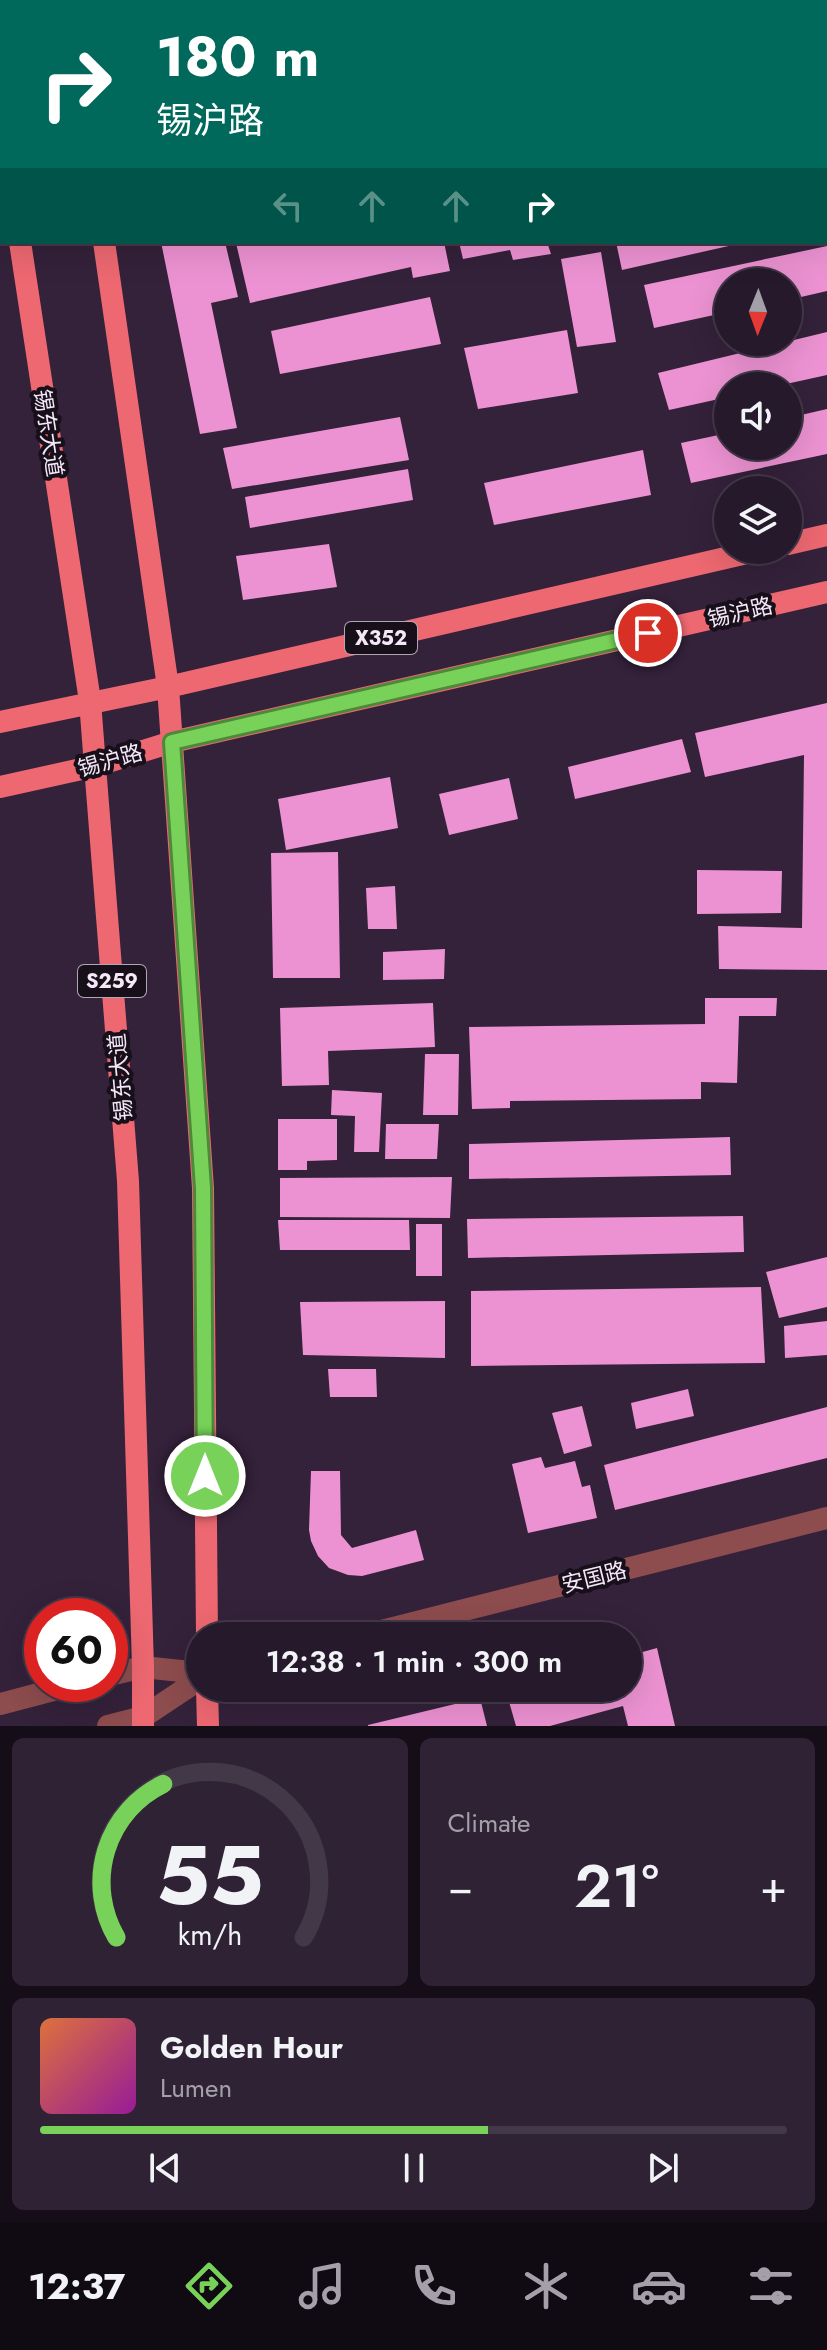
<!DOCTYPE html>
<html lang="en">
<head>
<meta charset="utf-8">
<style>
	:root { --surface:#27192c; --page:#2f2234; --text:#f1f3f6; --muted:#a4a0a9; --line:#433848; --accent:#78d259 }
	body { margin:0; font-family:Jost,"Noto Sans SC",sans-serif; background:var(--page); color:var(--text); height:100vh; display:flex; flex-direction:column; font-size:30px; white-space:nowrap }
	* { box-sizing:border-box; margin:0 }
	p { font-size:26px; color:var(--muted) }
	.icon { flex:none; width:44px; height:44px; fill:none; stroke:currentColor; stroke-width:2; stroke-linecap:round; stroke-linejoin:round }
	.map { position:relative; height:1726px; overflow:hidden }
	.details { display:flex; flex-direction:column; gap:12px; padding:12px; background:#150e18; flex:1 }
	.details>* { flex:none }
	.banner { position:absolute; left:0px; top:0px; width:828px; height:244px; box-shadow:0 8px 32px #0002,0 0 0 2px var(--line); background:#00695c; color:#fff; overflow:hidden }
	.needle { width:52px; rotate:181deg }
	.fabs { position:absolute; left:714px; top:268px; display:grid; gap:16px }
	.fabs a { display:grid; place-items:center; width:88px; height:88px; border-radius:50%; background:var(--surface); box-shadow:0 8px 32px #0002,0 0 0 2px var(--line); font-size:40px }
	.speed { position:absolute; left:24px; top:1598px; display:flex; gap:16px; font-size:40px; font-weight:700; text-align:center }
	.speed>* { display:grid; place-content:center; width:104px; height:104px; border-radius:50%; background:var(--surface); box-shadow:0 8px 32px #0002,0 0 0 2px var(--line); line-height:1 }
	.speed .limit { border:12px solid #d22; background:#fff; color:#111 }
	.pin { position:absolute; display:grid; place-items:center; width:68px; height:68px; color:#fff; margin:-34px; border:4px solid #fff; border-radius:50%; box-shadow:0 2px 8px #0007 }
	.me { position:absolute; width:88px; margin:-44px; rotate:0deg; stroke-linejoin:round; filter:drop-shadow(0 0 6px #0008) }
	.turn { display:flex; align-items:center; gap:28px; height:168px; padding:0 24px; font-size:36px }
	.turn .icon { width:104px; height:104px; stroke-width:2.5 }
	.turn b { display:block; font-size:56px; line-height:68px }
	.lanes { display:flex; align-items:center; height:76px; padding:0 24px; background:#0003; justify-content:center; gap:40px; direction:ltr }
	.lanes .off { opacity:.35 }
	.big { font-size:60px; font-weight:600; line-height:1.1 }
	.details .card { flex:1; display:flex; flex-direction:column; justify-content:center; gap:12px; min-width:0; padding:0 28px; border-radius:12px; background:var(--page) }
	.details .dial { align-items:center; gap:0 }
	.dial svg { height:208px; overflow:visible; fill:none; stroke:var(--line); stroke-width:7; stroke-linecap:round; text-anchor:middle }
	.dial text { fill:var(--text); stroke:none }
	.song { display:flex; align-items:center; gap:24px }
	.cover { width:96px; height:96px; border-radius:12px; background:linear-gradient(135deg,hsl(20 70% 55%),hsl(300 70% 35%)) }
	.played { height:8px; border-radius:4px; background:linear-gradient(90deg,var(--accent) 60%,var(--line) 60%) }
	.keys { display:flex; justify-content:space-around; direction:ltr }
	.heat { display:flex; justify-content:space-between; align-items:center; font-size:44px; direction:ltr }
	.details .tiles { flex:1; display:grid; gap:12px; grid-template-columns:1fr 1fr }
	.card:last-child { grid-column:span 2 }
	.trip { position:absolute; left:186px; top:1622px; width:456px; height:80px; border-radius:40px; background:var(--surface); box-shadow:0 8px 32px #0002,0 0 0 2px var(--line); font-weight:600; line-height:80px; text-align:center }
	.tab-bar { display:flex; height:128px; justify-content:space-around; align-items:center; background:#100a12; color:var(--muted) }
	.tab-bar .icon { width:56px; height:56px }
	.tab-bar .current { color:var(--accent) }
	.tab-bar b { font-size:36px; color:var(--text) }
	.map>svg:first-child { display:block }
	.building { fill:#ec92d2 }
	.lines { fill:none; stroke-linecap:round; stroke-linejoin:round }
	.tertiary { stroke:#8d4c4e; stroke-width:22 }
	.primary { stroke:#ed6871; stroke-width:22 }
	.route-casing { stroke:#4e883a; stroke-width:20 }
	.route { stroke:#78d259; stroke-width:14 }
	.labels { text-anchor:middle; dominant-baseline:central; stroke-width:8; stroke-linejoin:round; paint-order:stroke }
	.shield { fill:#170f1a; stroke:#b2a6b5; stroke-width:2 }
	.shield-label { font-size:20px; font-weight:bold; fill:#f4e7f8 }
	.street-label { font-size:22px; fill:#f4e7f8; stroke:#170f1a }
</style>
</head>
<body>
<div class="map">
<svg width="827" height="1726" viewBox="0 0 827 1726">
	<rect width="100%" height="100%" fill="#34213a"/>
	<!-- building -->
	<path class="building" d="M161,242H225L238,297L211,303L237,428L200,434Z
		M239,242H444L450,271L413,278L411,267L250,303L236,243Z
		M459,242H547L551,254L513,260L510,250L463,259Z
		M616,242H742V243L622,270Z
		M827,246V291L788,300V282H728V312L654,328L644,285Z
		M601,252L616,342L577,347L561,259Z
		M430,297L441,344L280,374L271,331Z
		M567,330L578,393L478,409L464,348Z
		M827,332V375L777,386H728V397L669,410L658,373Z
		M827,409V454L691,483L681,443L728,433V446H788V418Z
		M400,417L409,460L232,489L223,448Z
		M643,450L651,495L494,525L484,483Z
		M408,469L413,500L250,528L245,497Z
		M329,544L337,587L243,600L236,556Z
		M827,703V970L719,969L718,926L802,928L804,755L705,777L695,733Z
		M682,739L691,772L575,799L568,767Z
		M390,777L398,828L286,850L278,799Z
		M509,778L518,819L449,835L439,794Z
		M338,852L340,978H273L271,853Z
		M697,870L782,871L781,913L697,914Z
		M395,886L397,929H368L366,888Z
		M445,949L444,979L383,980V952Z
		M705,998H777L776,1016H739L737,1083L701,1082V1099L510,1101V1108L472,1109L469,1027L705,1024Z
		M433,1003L435,1047L328,1051L329,1085L282,1086L280,1008Z
		M425,1054H459L458,1115H423Z
		M332,1090L382,1093L379,1152H354L355,1116L331,1115Z
		M278,1119H337V1160L307,1161V1170H278Z
		M386,1124H439L437,1159H385Z
		M730,1137L731,1175L469,1179V1144Z
		M452,1177L450,1218L280,1217V1178Z
		M743,1216L744,1252L468,1258L467,1219Z
		M278,1220H409L410,1250H280Z
		M416,1224H442V1276H416Z
		M827,1257V1307L779,1318L766,1272Z
		M761,1287L765,1363L471,1366V1291Z
		M445,1301V1358L303,1355L300,1302Z
		M827,1321V1355L785,1358L784,1326Z
		M328,1369H376L377,1397H330Z
		M688,1389L694,1416L636,1429L631,1403Z
		M582,1406L592,1446L564,1454L552,1413Z
		M827,1407V1458L615,1510L604,1465Z
		M541,1457L545,1468L575,1461L582,1487L590,1485L597,1518L528,1533L512,1464Z
		M311,1471H340L341,1535L352,1548L416,1530L424,1560L362,1576L348,1575L329,1568L318,1556L311,1541L309,1530Z
		M657,1648L675,1726H628L623,1706L550,1726H516L505,1688H628V1656Z
		M480,1698L487,1726H368V1725Z"/>
	<g class="lines">
		<!-- tertiary -->
		<path class="tertiary" d="M362,1636L827,1518
			M110,1675L143,1667L200,1673
			M0,1704L76,1684
			M108,1726L143,1717L200,1679"/>
		<!-- primary -->
		<path class="primary" d="M69,0V2
			M0,110L2,123
			M20,242L90,701L95,766L128,1181L143,1667V1726
			M104,242L168,687L203,1188L207,1636
			M788,544L827,535
			M0,722L168,687L760,550
			M0,787L95,766L172,742L827,592
			M207,1688L208,1726"/>
	</g>
	<g class="lines">
		<!-- route casing -->
		<g class="route-casing">
			<path id="route" d="M205,1476L203,1188L172,742L648,633"/>
		</g>
		<!-- route -->
		<use href="#route" class="route"/>
	</g>
	<g class="labels">
		<!-- shield labels -->
		<g class="shield">
			<rect x="345" y="622" width="72" height="32" rx="6"/>
			<rect x="78" y="965" width="68" height="32" rx="6"/>
		</g>
		<g class="shield-label">
			<text x="381" y="638">X352</text>
			<text x="112" y="981">S259</text>
		</g>
		<!-- street labels -->
		<g class="street-label">
			<text transform="translate(49 433) rotate(81)">锡东大道</text>
			<text transform="translate(740 612) rotate(-13)">锡沪路</text>
			<text transform="translate(110 760) rotate(-16)">锡沪路</text>
			<text transform="translate(120 1077) rotate(-95)">锡东大道</text>
			<text transform="translate(594 1577) rotate(-14)">安国路</text>
		</g>
	</g>
</svg>
<div class="fabs">
<a><svg class="needle" viewBox="-14 -14 28 28"><path d="M0-13l5 13h-10z" fill="#e53935"/><path d="M0 13l5-13h-10z" fill="#a4a0a9"/></svg></a>
<a><svg class="icon" aria-label="sound" viewBox="0 0 24 24"><path d="M4 9h4l5-4v14l-5-4H4zM17 9q2 3 0 6"/></svg></a>
<a><svg class="icon" aria-label="layers" viewBox="0 0 24 24"><path d="M12 4l9 5-9 5-9-5zM3 14l9 5 9-5"/></svg></a>
</div>
<div class="speed"><div class="limit">60</div></div>
<div class="pin" style="left:648px;top:633px;background:#d93025"><svg class="icon" aria-label="arrive" viewBox="0 0 24 24"><path d="M6 21V4h12l-3 4 3 4H6"/></svg></div>
<svg class="me" style="left:205px;top:1476px" viewBox="-20 -20 40 40"><circle r="17" fill="#78d259" stroke="#fff" stroke-width="3"/><path d="M0-11L8 9 0 5-8 9z" fill="#fff"/></svg>
<div class="trip">12:38 · 1 min · 300 m</div>
<div class="banner">
<div class="turn"><svg class="icon" aria-label="right" viewBox="0 0 24 24"><path d="M7 20v-9h11M14 6l5 5-5 5"/></svg><div><b>180 m</b>锡沪路</div></div>
<div class="lanes"><svg class="icon off" aria-label="left" viewBox="0 0 24 24"><path d="M17 20v-9H6M10 6l-5 5 5 5"/></svg><svg class="icon off" aria-label="ahead" viewBox="0 0 24 24"><path d="M12 20V5M6 11l6-6 6 6"/></svg><svg class="icon off" aria-label="ahead" viewBox="0 0 24 24"><path d="M12 20V5M6 11l6-6 6 6"/></svg><svg class="icon" aria-label="right" viewBox="0 0 24 24"><path d="M7 20v-9h11M14 6l5 5-5 5"/></svg></div>
</div>
</div>
<section class="details">
<div class="tiles">
<div class="card dial"><svg viewBox="0 0 100 80">
<path d="M14 69A42 42 0 1 1 86 69"/>
<path d="M14 69A42 42 0 0 1 32 10" stroke="#78d259"/>
<text x="50" y="56" font-size="32" font-weight="700">55</text>
<text x="50" y="72" font-size="11">km/h</text>
</svg></div>
<div class="card"><p>Climate</p>
<div class="heat"><a>−</a><b class="big">21°</b><a>+</a></div>
</div>
<div class="card">
<div class="song"><i class="cover"></i><div><b>Golden Hour</b><p>Lumen</p></div></div>
<div class="played"></div>
<div class="keys"><svg class="icon" aria-label="previous" viewBox="0 0 24 24"><path d="M18 5L8 12l10 7zM5 5v14"/></svg><svg class="icon" aria-label="pause" viewBox="0 0 24 24"><path d="M8 5v14M16 5v14"/></svg><svg class="icon" aria-label="next" viewBox="0 0 24 24"><path d="M6 5l10 7-10 7zM19 5v14"/></svg></div>
</div>
</div>
</section>
<nav class="tab-bar">
<b>12:37</b>
<svg class="icon current" aria-label="directions" viewBox="0 0 24 24"><path d="M12 3l9 9-9 9-9-9zM9 14v-3h6M13 9l2 2-2 2"/></svg>
<svg class="icon" aria-label="music" viewBox="0 0 24 24"><path d="M9 18V5l10-2v13"/><circle cx="6" cy="18" r="3"/><circle cx="16" cy="16" r="3"/></svg>
<svg class="icon" aria-label="phone" viewBox="0 0 24 24"><path d="M5 4h4l2 5-3 2q2 4 5 5l2-3 5 2v4C11 20 4 13 5 4z"/></svg>
<svg class="icon" aria-label="climate" viewBox="0 0 24 24"><path d="M12 3v18M4 7l16 10M4 17L20 7"/></svg>
<svg class="icon" aria-label="car" viewBox="0 0 24 24"><path d="M5 17H2v-5l4-1 3-4h7l3 4 3 1v5h-3M9 17h6M6 11h13"/><circle cx="7" cy="17" r="2"/><circle cx="17" cy="17" r="2"/></svg>
<svg class="icon" aria-label="filters" viewBox="0 0 24 24"><path d="M4 7h16M4 17h16"/><circle cx="9" cy="7" r="2"/><circle cx="15" cy="17" r="2"/></svg>
</nav>
</body>
</html>
